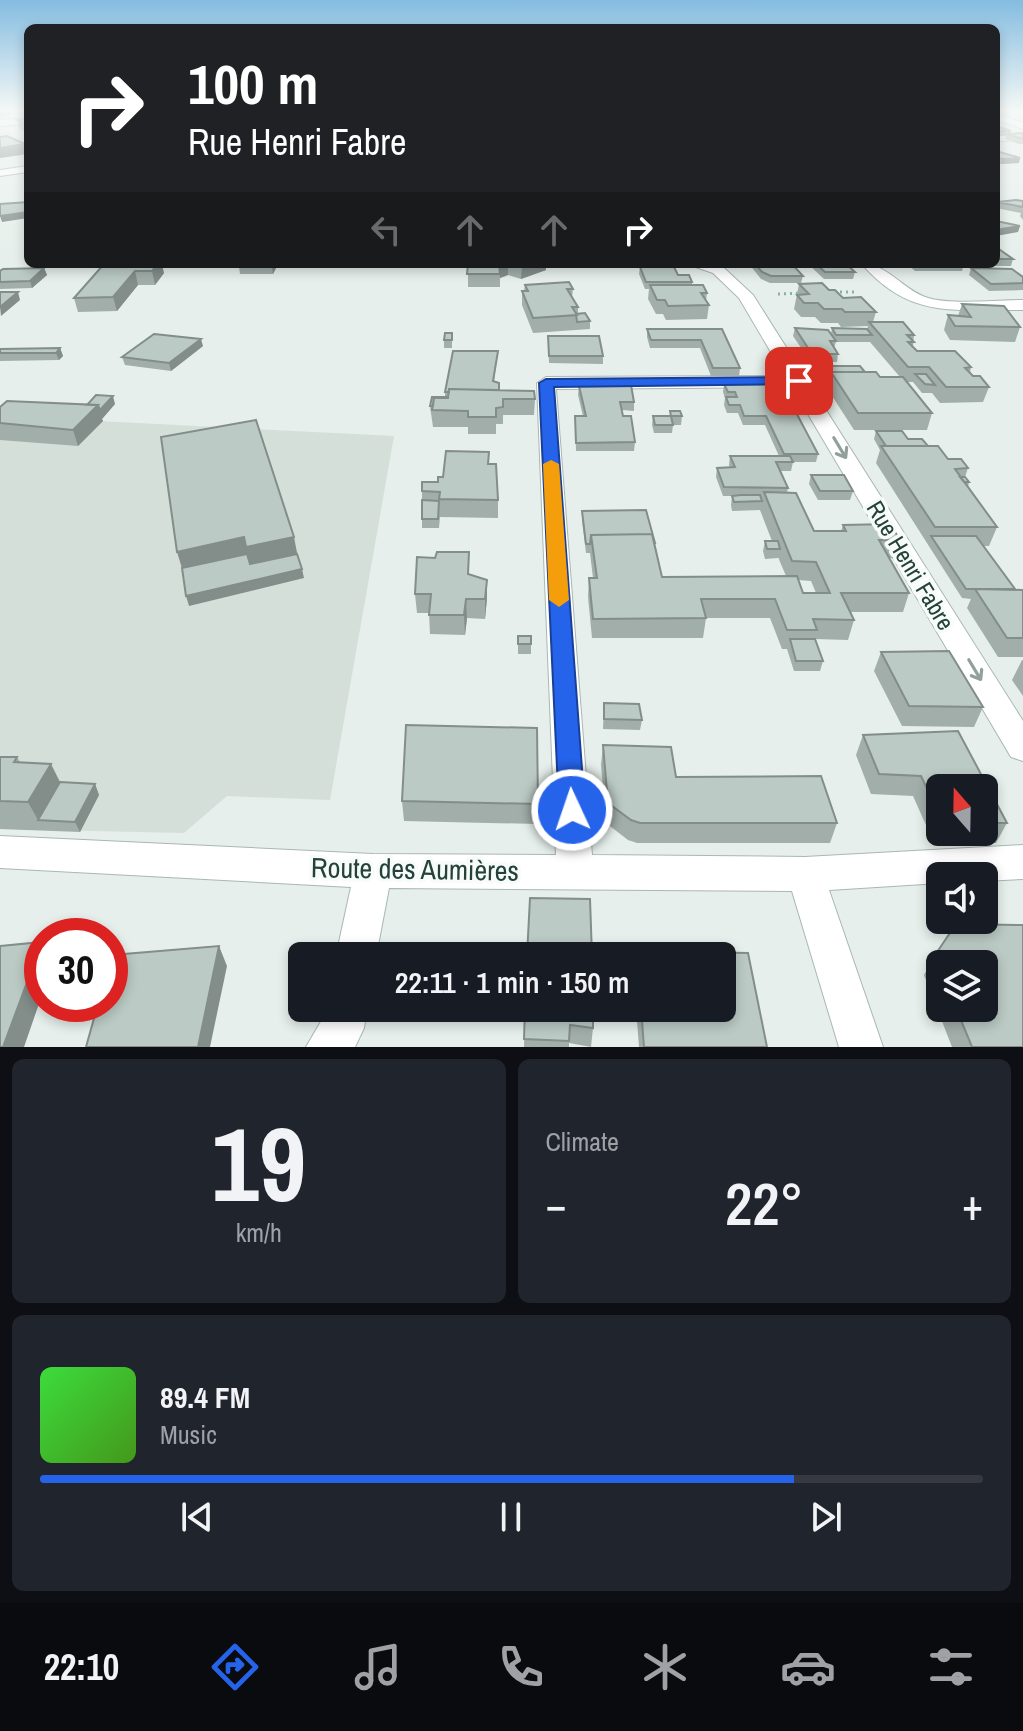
<!DOCTYPE html>
<html lang="en">
<head>
<meta charset="utf-8">
<style>
	:root { --surface:#171b24; --page:#20242c; --text:#f1f3f6; --muted:#9ea1a6; --line:#363941; --accent:#2563eb }
	body { margin:0; font-family:"Archivo Narrow",sans-serif; background:var(--page); color:var(--text); height:100vh; display:flex; flex-direction:column; font-size:30px; white-space:nowrap }
	* { box-sizing:border-box; margin:0 }
	p { font-size:26px; color:var(--muted) }
	.icon { flex:none; width:44px; height:44px; fill:none; stroke:currentColor; stroke-width:2; stroke-linecap:round; stroke-linejoin:round }
	.map { position:relative; height:1047px; overflow:hidden }
	.drawer { display:flex; flex-direction:column; gap:12px; padding:12px; background:#0d0f14; flex:1 }
	.drawer>* { flex:none }
	.banner { position:absolute; left:24px; top:24px; width:976px; height:244px; border-radius:12px; box-shadow:0 4px 12px #0003; background:#202124; color:#fff; overflow:hidden }
	.needle { width:52px; rotate:340deg }
	.fabs { position:absolute; left:926px; top:774px; display:grid; gap:16px }
	.fabs a { display:grid; place-items:center; width:72px; height:72px; border-radius:12px; background:var(--surface); box-shadow:0 4px 12px #0003; font-size:40px }
	.speed { position:absolute; left:24px; top:918px; display:flex; gap:16px; font-size:40px; font-weight:700; text-align:center }
	.speed>* { display:grid; place-content:center; width:104px; height:104px; border-radius:50%; background:var(--surface); box-shadow:0 4px 12px #0003; line-height:1 }
	.speed .limit { border:12px solid #d22; background:#fff; color:#111 }
	.pin { position:absolute; display:grid; place-items:center; width:68px; height:68px; color:#fff; margin:-34px; border-radius:16px; box-shadow:0 4px 12px #0006 }
	.me { position:absolute; width:88px; margin:-44px; rotate:357deg; stroke-linejoin:round; filter:drop-shadow(0 0 6px #0008) }
	.turn { display:flex; align-items:center; gap:28px; height:168px; padding:0 32px; font-size:36px }
	.turn .icon { width:104px; height:104px; stroke-width:2.5 }
	.turn b { display:block; font-size:56px; line-height:68px }
	.lanes { display:flex; align-items:center; height:76px; padding:0 32px; background:#0003; justify-content:center; gap:40px; direction:ltr }
	.lanes .off { opacity:.35 }
	.big { font-size:60px; font-weight:600; line-height:1.1 }
	.drawer .tile { flex:1; display:flex; flex-direction:column; justify-content:center; gap:12px; min-width:0; padding:0 28px; border-radius:12px; background:var(--page) }
	.drawer .dial { align-items:center; gap:0 }
	.dial b { font-size:104px; line-height:1 }
	.song { display:flex; align-items:center; gap:24px }
	.cover { width:96px; height:96px; border-radius:12px; background:linear-gradient(135deg,hsl(120 70% 55%),hsl(100 70% 35%)) }
	.played { height:8px; border-radius:4px; background:linear-gradient(90deg,var(--accent) 80%,var(--line) 80%) }
	.keys { display:flex; justify-content:space-around; direction:ltr }
	.heat { display:flex; justify-content:space-between; align-items:center; font-size:44px; direction:ltr }
	.drawer .tiles { flex:1; display:grid; gap:12px; grid-template-columns:1fr 1fr }
	.tile:last-child { grid-column:span 2 }
	.trip { position:absolute; left:288px; top:942px; width:448px; height:80px; border-radius:12px; background:var(--surface); box-shadow:0 4px 12px #0003; font-weight:600; line-height:80px; text-align:center }
	.tabs { display:flex; height:128px; justify-content:space-around; align-items:center; background:#090b0e; color:var(--muted) }
	.tabs .icon { width:56px; height:56px }
	.tabs .on { color:var(--accent) }
	.tabs b { font-size:36px; color:var(--text) }
	.map>svg:first-child { display:block }
	.built { fill:#d4dfda }
	.lines { fill:none; stroke-linecap:round; stroke-linejoin:round }
	.street-casing { stroke:#a8b8b2; stroke-width:2 }
	.path { stroke:#86b3a5; stroke-width:3; stroke-dasharray:2 4; stroke-linecap:butt }
	.street { fill:#fff; fill-rule:evenodd }
	.wall { fill:#a1aea9; fill-rule:evenodd }
	.shaded-wall { fill:#838d89 }
	.building { fill:#bbcac4; stroke:#838d89; stroke-width:2 }
	.oneway { stroke:#92a09c }
	.route { fill:#2563eb; stroke:#184099; stroke-width:2 }
	.slow { fill:#f59e0b }
	.labels { text-anchor:middle; dominant-baseline:central; stroke-width:7; stroke-linejoin:round; paint-order:stroke }
	.street-label { font-size:24px; fill:#24423a; stroke:#f7fbf9 }
	.near-street-label { font-size:28px; fill:#24423a; stroke:#f7fbf9 }
</style>
</head>
<body>
<div class="map">
<svg width="1023" height="1047" viewBox="0 0 1023 1047">
	<rect width="100%" height="100%" fill="#e6efeb"/>
	<!-- built -->
	<path class="built" d="M0,416L394,436L330,800L227,796L184,833L0,829Z"/>
	<g class="lines">
		<!-- street casing -->
		<g class="street-casing">
			<path id="street" d="M996,113L1023,123V129L996,119Z
				M28,118V124L0,126V120Z
				M1023,134V140L996,141V135Z
				M28,166V172L0,176V170Z
				M687,264L723,267L753,295L1023,721V761L1011,757L792,387L556,389L592,855L805,857L1023,845V879L984,881V876H940V883L829,890L883,1047H839L792,891L389,888L376,956H336L351,887L0,868V836L373,854L556,855L537,383L546,377L785,376L739,298L713,273Z
				M862,264C889,264 902,290 928,298C952,305 996,300 1023,300V310C956,309 910,320 862,264Z
				M325,1008H367L364,1028L355,1047H306L323,1018Z"/>
		</g>
		<!-- path -->
		<path class="path" d="M834,292H856
			M778,294L804,293"/>
		<!-- street -->
		<use href="#street" class="street"/>
	</g>
	<!-- wall -->
	<path class="wall" d="M12,110H28L23,115Z
		M28,119V133L20,129L17,120Z
		M996,126L1011,131L1010,134L1023,133V144H1019L1005,139L1006,136H996Z
		M996,148V151L1019,163L1000,164L996,163Z
		M1023,201V220L1020,216L1021,213L996,208L997,202Z
		M996,247L1013,259L1011,266H994L991,264H996Z
		M104,264L164,273L155,285H138L117,311L78,312L74,298Z
		M241,264H275L276,268L273,274H240L239,267Z
		M468,264H546V270L521,279L508,275L500,278V287H468Z
		M749,264H792L803,276L801,283H770L761,279Z
		M808,264H847L855,272L853,279H824Z
		M907,264H964L962,271H915Z
		M640,267L692,282V285L707,293L706,301L709,305L707,319L666,320L663,314H656L648,299L649,289H645L639,274Z
		M44,268L47,275L32,288L0,289V271Z
		M971,268L1023,277V290L989,291L969,275Z
		M799,284L829,290L843,298L876,312L873,322L914,335L913,347L917,351L971,367L970,373L989,387L983,402L940,403L932,393H922L913,382H907L932,413L927,430H854L818,374L820,366L865,372L880,377H900L870,342H836L834,348L838,354L837,362L810,361L793,336L795,328L831,334L832,328L867,329L868,326L841,327L838,323H821L815,317H801L794,309Z
		M525,285L573,289L572,298L578,307V314L590,321V329L533,333L522,305V291H524Z
		M962,304L1020,327L1015,342L950,340L944,330L948,315L958,316Z
		M647,329H722L740,368L739,376H711L700,348H650L647,337Z
		M452,333V348H444V340Z
		M548,336L603,356V364L549,363Z
		M203,346L171,371L125,365L122,357Z
		M60,348L63,356L59,360L0,361V349Z
		M498,351L494,381L499,390L535,399L534,415H503V424H496V434H468V427H433L430,406L445,397V392Z
		M724,384L818,454L816,462H793L791,471H780L788,488L787,493L814,531H841L843,525L900,540L894,558H889L909,593L903,612H850L854,620L848,640L815,639L823,661L820,671H794L787,649H782L770,618H706L703,638H592L588,597L589,578H593L590,553H586L582,520V511L655,543L662,577L786,576L778,557V558L765,559L763,551L765,541H772L760,510L732,511L731,505L732,496H723L716,477L717,468L730,467L729,465L730,456H779L765,425H743L738,413H727L724,405L725,398L723,392ZM798,580L811,581L816,593H803Z
		M579,386L634,402V411L622,410L623,416L635,442L634,451H576L575,416H583L578,395Z
		M115,404L102,419L103,421L78,446L0,440V407Z
		M670,411L682,416L681,425H673L672,433H654L652,425L653,416H670Z
		M876,431L908,439L928,446L948,459L968,468L965,477L969,482L968,487L997,527L989,546H983L1014,590H1023V657H998L967,608L971,599L962,598L876,463L880,450L874,439Z
		M489,464L498,500V518L440,517L439,528H422V491L438,482L443,477Z
		M811,475L853,491L850,500H818L809,484Z
		M469,575L487,598L485,619L467,618L465,635L430,634L429,613H417L415,594Z
		M518,636H531V654H518Z
		M881,652L983,707L974,727L902,726L874,671Z
		M1022,660H1023V696L1012,680Z
		M604,703L642,720L640,730L603,729Z
		M958,731L1007,823L996,843H951L930,834L913,796L871,794L856,755L863,735ZM940,788H984V832H940Z
		M603,745L676,777L837,823L830,843H637L628,840L606,823L601,765Z
		M0,757H17L20,762L60,782L95,784L99,795L80,832L0,829Z
		M402,801L538,804L537,824L404,821Z
		M636,951L748,953L767,1047H639L636,1008H722V956H635Z
		M935,955L1023,1047H952L924,975ZM940,964L984,1008H940Z
		M525,1008L593,1028L591,1047L569,1043V1047H524Z"/>
	<!-- shaded-wall -->
	<path class="shaded-wall" d="M0,110H11L12,115L0,117Z
		M21,110H28V114L23,115Z
		M25,144L28,154L0,158V148Z
		M1020,158L1019,163L1000,164L1002,159Z
		M28,212V218L2,222L0,216Z
		M1020,226L1018,232L996,236V230Z
		M158,264H162L164,273L155,285L152,271Z
		M273,264H275L276,268L273,274L272,267Z
		M502,264H508V275L500,278L499,265Z
		M527,264H546V270L521,279L522,266Z
		M44,268L47,275L32,288L30,281Z
		M135,271L138,285L117,311L113,297Z
		M18,292L20,300L1,316L0,307Z
		M201,339L203,346L171,371L169,363Z
		M60,348L63,356L59,360L56,353Z
		M113,396L115,404L102,419L103,421L78,446L73,430L98,405Z
		M244,537L250,564L185,578L177,552Z
		M294,537L299,563L252,574L246,547Z
		M302,569L304,578L189,606L186,596Z
		M487,580V598L485,619V599Z
		M466,599L467,618L465,635L464,615Z
		M51,764L65,792L38,820L28,802Z
		M95,784L99,795L80,832L75,822Z
		M42,942V995L24,1047H3Z
		M219,946L227,966L210,1047H198Z"/>
	<!-- building -->
	<path class="building" d="M28,119V125L17,120Z
		M996,126L1011,131H996Z
		M1023,133V139L1007,134Z
		M7,136L25,144L0,148V137Z
		M996,151L1020,158L1002,159L996,158Z
		M1016,200L1023,201V207L997,202Z
		M28,202V212L0,216V204Z
		M996,221L1020,226L996,230Z
		M996,247L1013,259H996Z
		M104,264H158L152,271H135L113,297L74,298Z
		M241,264H273L272,267H239Z
		M468,264H502L499,265L500,274H467Z
		M755,264H792L803,276H771L762,272Z
		M816,264H846L855,272H825Z
		M640,267H674L678,275H689L692,282H646Z
		M44,268L30,281L0,282V271L3,269Z
		M971,268L1012,269L1023,277V283L991,284Z
		M569,282L573,289H567L578,307H572L577,315L533,318L522,291H528L525,285Z
		M822,283L829,290H835L843,298L861,297L876,312H845L842,309H824L818,303H804L797,295L809,294L799,284Z
		M650,285H703L707,293H701L709,305L668,306L665,300H657Z
		M0,292H18L0,307Z
		M962,304L1004,306L1020,327L955,326L948,315L971,317Z
		M585,313L590,321L577,322L576,314Z
		M869,322H903L914,335H907L914,342H908L917,351H955L971,367L965,368L973,376H980L989,387H946L929,367H908Z
		M795,328L828,330L836,341H830L838,354H812Z
		M832,328L867,329L872,335H836Z
		M647,329H722L740,368H713L701,340H651Z
		M445,333H452V340H444Z
		M154,334L201,339L169,363L122,357Z
		M548,336H599L603,356H549Z
		M60,348L56,353H0V349Z
		M453,351H498L493,381L499,383V390L449,389V392H445Z
		M820,366H860L865,372H831L829,380Z
		M831,372H876L880,377H903L932,413H858Z
		M915,374H926L935,385L925,384Z
		M724,384H781L818,454H784L766,416H744L740,405H729L726,397H737L735,392H728Z
		M631,385L634,402H620L623,416H631L635,442L576,443L575,416H586L579,386Z
		M449,389L534,391L535,399H503V407L496,408V417H468V411L432,410L434,398H448Z
		M96,395L113,396L100,410L98,405H87Z
		M432,397H448L434,398L433,406H430Z
		M7,401L98,405L73,430L0,423V407Z
		M670,411H680L682,416H671Z
		M653,416H671L673,425H655Z
		M256,420L294,537L246,547L244,537L177,552L161,437Z
		M876,431H902L908,439H922L928,446H886Z
		M881,446H938L948,459H961L968,468L955,469L997,527H935Z
		M446,451L489,452L488,464H496L498,500L439,499L440,492L422,491V482H438V477H443Z
		M730,456H790L793,462H776L788,488L724,487L717,468L735,467Z
		M811,475H844L853,491H820Z
		M960,477H965L969,482H964Z
		M764,492L796,493L814,531H846L843,525L890,524L900,540H879L909,593H841L854,620L813,619L817,630H787L775,599H701L706,618L593,619L589,578H597L591,535L652,534L662,577L797,576L803,593H830L816,562L792,561Z
		M741,495H760L762,501L734,502L732,496Z
		M422,500L439,501L438,519H422Z
		M646,510L655,543H654L652,534L591,535L590,544H586L582,511Z
		M931,536H976L1015,589H966Z
		M765,541H778L780,549H767Z
		M437,552H469L468,574L487,580L485,599H466L464,615H429L431,594H415L417,557L435,558Z
		M247,554L250,564L297,554L302,569L186,596L182,568Z
		M975,589L1023,590V638H1007Z
		M518,636H531V644H518Z
		M790,639H815L823,661H796Z
		M949,651L983,707L909,706L881,652Z
		M604,703L639,704L642,720L604,719Z
		M406,725L537,728L538,804L402,801Z
		M958,731L1007,823H984V788H940L939,814L921,776L879,774L863,735Z
		M603,745L671,747L676,777L821,776L837,823H640L631,820L608,803Z
		M0,757H17L14,762L51,764L28,802L0,801Z
		M60,782L95,784L75,822L38,820Z
		M530,898L590,899L592,956H527Z
		M956,924L1023,925V1047H972L956,1008H984V964H940V967L935,955Z
		M42,942L3,1047H0V946Z
		M219,946L198,1047H86L98,1004H110V963L112,955Z
		M636,951L748,953L767,1047H644L641,1008H722V956H637Z
		M525,1008H593V1028L570,1025L569,1041L524,1039Z"/>
	<!-- one-way arrows -->
	<defs><path id="oneway-shaft" d="M-6 0H5M1.5-3L5.5 0L1.5 3" fill="none" stroke-width="1.6" stroke-linecap="round" stroke-linejoin="round" transform="scale(2)"/></defs>
	<g class="oneway">
		<use href="#oneway-shaft" transform="translate(840 448) rotate(59)"/>
		<use href="#oneway-shaft" transform="translate(975 670) rotate(59)"/>
	</g>
	<!-- sky -->
	<linearGradient id="sky" x2="0" y2="1"><stop stop-color="#84bce0"/><stop offset="0.43" stop-color="#f4f8f6"/><stop offset="1" stop-color="#f4f8f6" stop-opacity="0"/></linearGradient>
	<rect width="1023" height="257" fill="url(#sky)"/>
	<!-- route -->
	<path class="route" d="M799,377L806,381L804,384L554,387L585,810L581,818L572,821L562,818L559,810L539,383L546,379Z"/>
	<!-- slow -->
	<path class="slow" d="M551,460L559,464L569,600L559,607L549,600L543,464Z"/>
	<g class="labels">
		<!-- street labels -->
		<g class="street-label">
			<text transform="translate(911 565) rotate(59)">Rue Henri Fabre</text>
		</g>
		<!-- near-street labels -->
		<g class="near-street-label">
			<text transform="translate(415 869) rotate(1)">Route des Aumières</text>
		</g>
	</g>
</svg>
<div class="fabs">
<a><svg class="needle" viewBox="-14 -14 28 28"><path d="M0-13l5 13h-10z" fill="#e53935"/><path d="M0 13l5-13h-10z" fill="#9ea1a6"/></svg></a>
<a><svg class="icon" aria-label="sound" viewBox="0 0 24 24"><path d="M4 9h4l5-4v14l-5-4H4zM17 9q2 3 0 6"/></svg></a>
<a><svg class="icon" aria-label="layers" viewBox="0 0 24 24"><path d="M12 4l9 5-9 5-9-5zM3 14l9 5 9-5"/></svg></a>
</div>
<div class="speed"><div class="limit">30</div></div>
<div class="pin" style="left:799px;top:381px;background:#d93025"><svg class="icon" aria-label="arrive" viewBox="0 0 24 24"><path d="M6 21V4h12l-3 4 3 4H6"/></svg></div>
<svg class="me" style="left:572px;top:810px" viewBox="-20 -20 40 40"><circle r="17" fill="#2563eb" stroke="#fff" stroke-width="3"/><path d="M0-11L8 9 0 5-8 9z" fill="#fff"/></svg>
<div class="trip">22:11 · 1 min · 150 m</div>
<div class="banner">
<div class="turn"><svg class="icon" aria-label="right" viewBox="0 0 24 24"><path d="M7 20v-9h11M14 6l5 5-5 5"/></svg><div><b>100 m</b>Rue Henri Fabre</div></div>
<div class="lanes"><svg class="icon off" aria-label="left" viewBox="0 0 24 24"><path d="M17 20v-9H6M10 6l-5 5 5 5"/></svg><svg class="icon off" aria-label="ahead" viewBox="0 0 24 24"><path d="M12 20V5M6 11l6-6 6 6"/></svg><svg class="icon off" aria-label="ahead" viewBox="0 0 24 24"><path d="M12 20V5M6 11l6-6 6 6"/></svg><svg class="icon" aria-label="right" viewBox="0 0 24 24"><path d="M7 20v-9h11M14 6l5 5-5 5"/></svg></div>
</div>
</div>
<section class="drawer">
<div class="tiles">
<div class="tile dial"><b>19</b><p>km/h</p></div>
<div class="tile"><p>Climate</p>
<div class="heat"><a>−</a><b class="big">22°</b><a>+</a></div>
</div>
<div class="tile">
<div class="song"><i class="cover"></i><div><b>89.4 FM</b><p>Music</p></div></div>
<div class="played"></div>
<div class="keys"><svg class="icon" aria-label="previous" viewBox="0 0 24 24"><path d="M18 5L8 12l10 7zM5 5v14"/></svg><svg class="icon" aria-label="pause" viewBox="0 0 24 24"><path d="M8 5v14M16 5v14"/></svg><svg class="icon" aria-label="next" viewBox="0 0 24 24"><path d="M6 5l10 7-10 7zM19 5v14"/></svg></div>
</div>
</div>
</section>
<nav class="tabs">
<b>22:10</b>
<svg class="icon on" aria-label="directions" viewBox="0 0 24 24"><path d="M12 3l9 9-9 9-9-9zM9 14v-3h6M13 9l2 2-2 2"/></svg>
<svg class="icon" aria-label="music" viewBox="0 0 24 24"><path d="M9 18V5l10-2v13"/><circle cx="6" cy="18" r="3"/><circle cx="16" cy="16" r="3"/></svg>
<svg class="icon" aria-label="phone" viewBox="0 0 24 24"><path d="M5 4h4l2 5-3 2q2 4 5 5l2-3 5 2v4C11 20 4 13 5 4z"/></svg>
<svg class="icon" aria-label="climate" viewBox="0 0 24 24"><path d="M12 3v18M4 7l16 10M4 17L20 7"/></svg>
<svg class="icon" aria-label="car" viewBox="0 0 24 24"><path d="M5 17H2v-5l4-1 3-4h7l3 4 3 1v5h-3M9 17h6M6 11h13"/><circle cx="7" cy="17" r="2"/><circle cx="17" cy="17" r="2"/></svg>
<svg class="icon" aria-label="filters" viewBox="0 0 24 24"><path d="M4 7h16M4 17h16"/><circle cx="9" cy="7" r="2"/><circle cx="15" cy="17" r="2"/></svg>
</nav>
</body>
</html>
